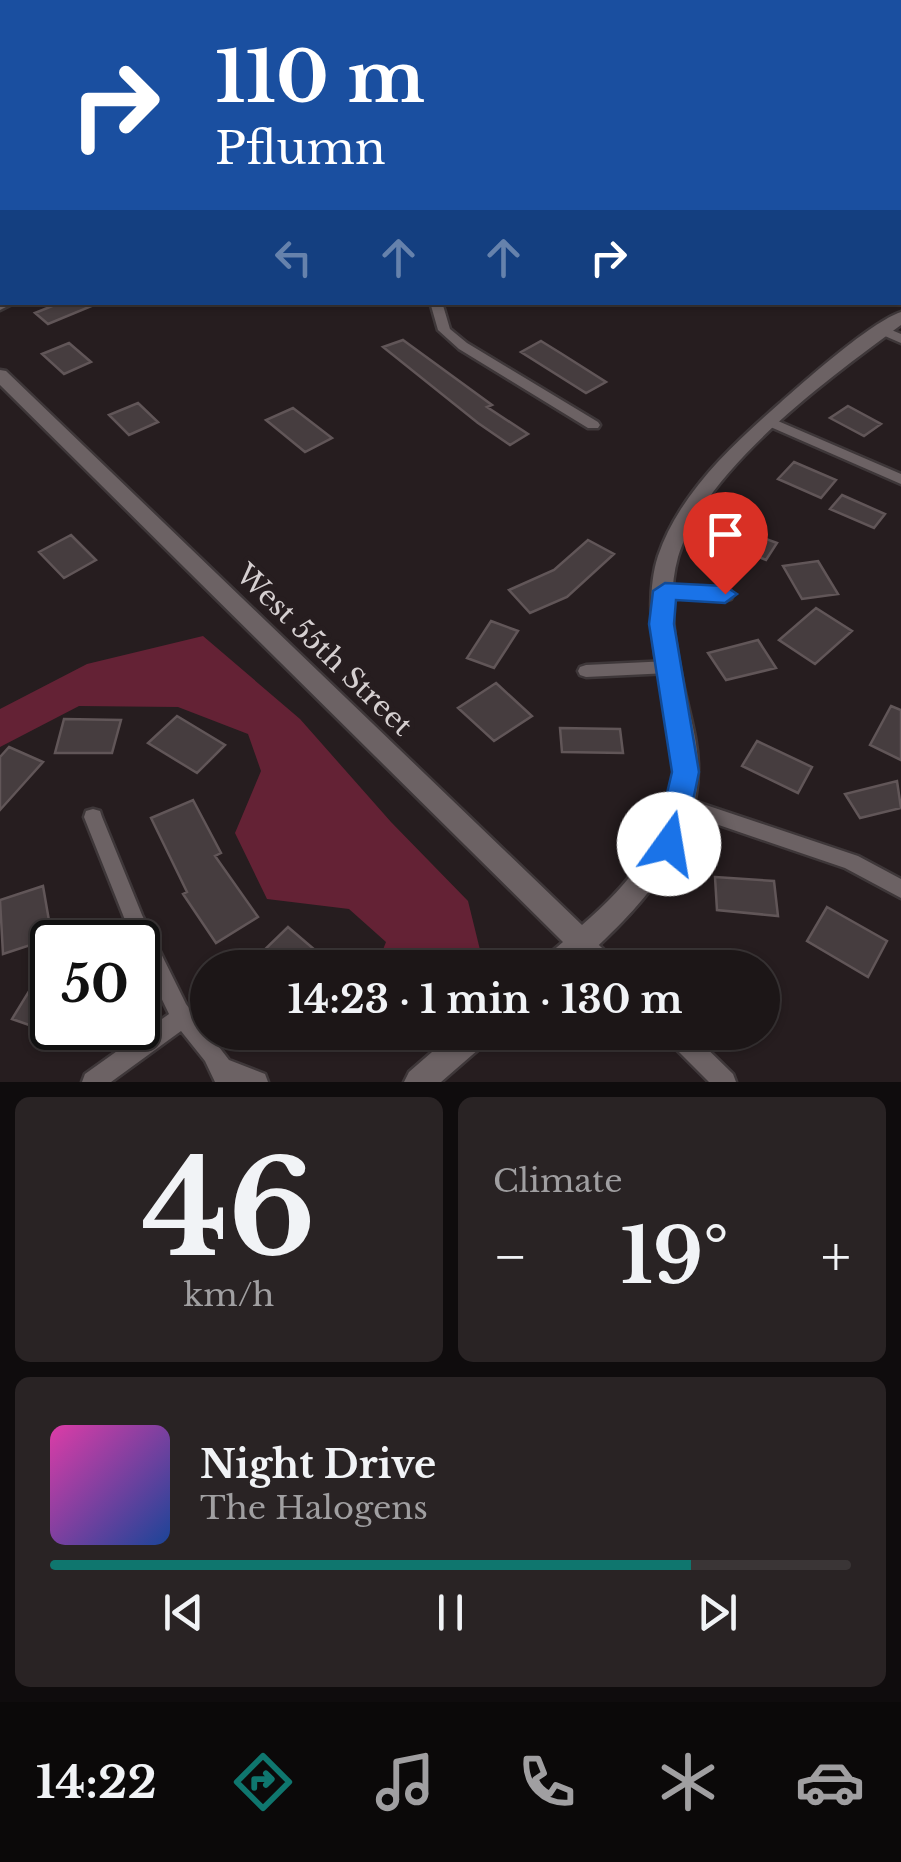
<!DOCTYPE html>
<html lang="en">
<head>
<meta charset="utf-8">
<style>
	:root { --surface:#1c1617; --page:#292324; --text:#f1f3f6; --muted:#a09fa1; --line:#3a3536; --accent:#0f766e }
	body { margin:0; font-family:"Libre Baskerville",serif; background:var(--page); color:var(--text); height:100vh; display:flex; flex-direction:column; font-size:38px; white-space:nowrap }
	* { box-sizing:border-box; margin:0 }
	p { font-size:32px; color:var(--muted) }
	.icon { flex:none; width:55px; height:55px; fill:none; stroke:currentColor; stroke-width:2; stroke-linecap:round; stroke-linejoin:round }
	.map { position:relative; height:1082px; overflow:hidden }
	.drawer { display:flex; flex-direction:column; gap:15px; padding:15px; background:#0f0c0d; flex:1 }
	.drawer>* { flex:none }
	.banner { position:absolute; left:0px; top:0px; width:902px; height:305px; box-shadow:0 2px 8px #0004,0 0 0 2px var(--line); background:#1a4fa0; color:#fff; overflow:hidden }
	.speed { position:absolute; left:30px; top:920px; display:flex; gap:20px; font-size:50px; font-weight:700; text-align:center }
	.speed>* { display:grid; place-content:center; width:130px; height:130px; border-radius:50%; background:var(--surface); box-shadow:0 2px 8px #0004,0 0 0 2px var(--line); line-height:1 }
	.speed .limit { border:5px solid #111; border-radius:15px; background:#fff; color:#111 }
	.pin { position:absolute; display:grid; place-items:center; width:85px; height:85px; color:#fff; margin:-102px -42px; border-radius:50% 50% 50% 0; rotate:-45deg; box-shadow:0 0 10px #0007 }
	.pin .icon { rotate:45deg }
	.me { position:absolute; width:110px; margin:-55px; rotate:13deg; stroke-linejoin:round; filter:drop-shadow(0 0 8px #0008) }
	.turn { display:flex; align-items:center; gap:35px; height:210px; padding:0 50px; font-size:45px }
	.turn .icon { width:130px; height:130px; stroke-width:2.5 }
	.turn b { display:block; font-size:70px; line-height:85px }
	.lanes { display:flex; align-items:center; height:95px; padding:0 50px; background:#0003; justify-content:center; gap:50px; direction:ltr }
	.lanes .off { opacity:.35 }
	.big { font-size:75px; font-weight:800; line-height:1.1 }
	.drawer .widget { flex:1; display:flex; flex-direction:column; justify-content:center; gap:15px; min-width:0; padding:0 35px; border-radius:15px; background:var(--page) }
	.drawer .dial { align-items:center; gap:0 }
	.dial b { font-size:130px; line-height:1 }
	.song { display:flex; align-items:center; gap:30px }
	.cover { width:120px; height:120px; border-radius:15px; background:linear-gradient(135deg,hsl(320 70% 55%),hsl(220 70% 35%)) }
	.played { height:10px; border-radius:5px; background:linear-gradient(90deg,var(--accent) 80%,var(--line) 80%) }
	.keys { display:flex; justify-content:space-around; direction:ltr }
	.heat { display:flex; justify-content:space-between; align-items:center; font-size:55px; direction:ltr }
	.drawer .tiles { flex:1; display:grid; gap:15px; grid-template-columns:1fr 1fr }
	.widget:last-child { grid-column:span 2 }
	.trip { position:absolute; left:190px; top:950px; width:590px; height:100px; border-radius:50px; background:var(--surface); box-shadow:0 2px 8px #0004,0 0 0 2px var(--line); font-weight:800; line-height:100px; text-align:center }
	.dock { display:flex; height:160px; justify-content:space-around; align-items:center; background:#0b0909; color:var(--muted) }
	.dock .icon { width:70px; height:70px }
	.dock .selected { color:var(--accent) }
	.dock b { font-size:45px; color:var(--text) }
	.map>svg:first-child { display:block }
	.green { fill:#642235 }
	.building { fill:#463d3f; stroke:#615658; stroke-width:2.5 }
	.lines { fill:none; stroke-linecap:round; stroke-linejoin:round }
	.street-casing { stroke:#3e3739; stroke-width:5 }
	.secondary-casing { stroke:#3e3739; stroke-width:5 }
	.street { fill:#6c6264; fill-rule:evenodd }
	.secondary { fill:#6c6264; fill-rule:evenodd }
	.route { fill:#1a73e8; stroke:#114b97; stroke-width:2.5 }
	.labels { text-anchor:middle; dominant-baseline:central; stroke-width:10; stroke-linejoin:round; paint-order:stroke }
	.street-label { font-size:28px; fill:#d5cfd0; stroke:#261d1f }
</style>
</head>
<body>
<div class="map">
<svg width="901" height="1082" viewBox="0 0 901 1082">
	<rect width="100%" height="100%" fill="#261d1f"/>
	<!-- green -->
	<path class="green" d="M203,636L300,719L391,822L468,901L483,962L477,967H376L386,942L349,909L267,899L235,833L261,771L248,734L178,707L79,706L0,747V709L87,664Z"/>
	<!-- building -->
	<path class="building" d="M62,302H99V303L48,324L35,313Z
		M403,340L492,405L487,407L528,434L510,445L478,423L383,347Z
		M541,341L562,354L606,382L586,393L521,352Z
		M69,343L91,362L64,374L42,354Z
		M138,403L158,422L129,435L109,415Z
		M848,406L881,424L864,436L830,418Z
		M293,408L332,438L305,452L266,420Z
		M794,462L836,480L821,498L778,479Z
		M842,495L885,514L874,528L830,509Z
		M736,528L777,543L766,560L726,544Z
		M71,535L96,560L64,578L39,552Z
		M588,540L614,554L567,597L530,613L509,590L554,570Z
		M818,561L838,594L802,599L783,566Z
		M816,608L852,631L815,664L779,640Z
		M491,621L518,631L494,668L467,658Z
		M758,640L776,668L726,680L708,653Z
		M496,683L532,716L494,741L458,708Z
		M891,706L901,710V760L870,745Z
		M177,716L225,745L197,773L148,743Z
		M64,719L121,720L112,753H55Z
		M560,728L620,729L623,753L562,752Z
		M757,741L812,767L798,793L742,766Z
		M9,747L43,762L0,810V757Z
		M897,781L901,808L860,818L845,794Z
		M193,800L221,853L215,856L258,917L216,943L183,894L187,892L151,818Z
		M715,877L774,881L778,916L717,910Z
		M43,886L52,938L3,954L0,900Z
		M827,907L887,941L868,977L807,941Z
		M288,927L336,968H260L253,961Z
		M42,970L52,974V1033L12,1019Z"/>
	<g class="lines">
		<!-- street casing -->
		<g class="street-casing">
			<path id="street" d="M267,0H278L280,2H270Z
				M359,0H377L372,2H357Z
				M414,0H422L423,2H415Z
				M560,0H581L576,2H558Z
				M625,0H647L649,2H630Z
				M2,301V302H16L0,310V302Z
				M430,302H442L450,329L467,343L598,422L600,425L598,428H588L459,349L438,330Z
				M882,326L901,334V343L878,333V327Z
				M771,418L901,474V484L766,425L764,422L766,419Z
				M665,585L725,589L731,591L733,595L731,599L725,601L665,597L659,595L657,591L659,587Z
				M669,661L675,663L677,667L675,671L669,673L586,677L580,675L578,671L580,667L586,665Z
				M679,796L858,856L901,879V898L845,868L672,809L670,804L672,799Z
				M93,809L100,811L102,817L142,915L186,1004L229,1060L265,1074L268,1082H215L205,1061L181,1031L111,1082H82L85,1074L169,1014L138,950V942L133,940L84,817L86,811Z
				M582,934C595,939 611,955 617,968H593L575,950L572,943L575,936Z
				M664,1032H690L733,1074L736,1082H709L666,1039Z"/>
		</g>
		<!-- secondary casing -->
		<g class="secondary-casing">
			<path id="secondary" d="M901,312V325C828,379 705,468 678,557C667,596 674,639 682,678C687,707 698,737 698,767C699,851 632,916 574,968H540L543,959L563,942L0,385V370L6,371L582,925C631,883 678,827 674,758C671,723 660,689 655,654C651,622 648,587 658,556C679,494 732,445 780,403C806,380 871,322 901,312Z
				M455,1032H491L487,1042L441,1082H404L409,1072Z"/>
		</g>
		<!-- street -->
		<use href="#street" class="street"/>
		<!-- secondary -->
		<use href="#secondary" class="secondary"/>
	</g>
	<!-- route -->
	<path class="route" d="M665,583L725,586L737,594L725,603L676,600L674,624L699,772L684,844L679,852L669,856L659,852L655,844L672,772L649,624L653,591Z"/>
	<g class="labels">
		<!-- street labels -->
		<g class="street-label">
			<text transform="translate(324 650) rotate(44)">West 55th Street</text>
		</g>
	</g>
</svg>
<div class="speed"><div class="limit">50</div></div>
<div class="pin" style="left:725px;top:594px;background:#d93025"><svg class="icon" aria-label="arrive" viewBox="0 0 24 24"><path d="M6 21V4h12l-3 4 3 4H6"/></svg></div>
<svg class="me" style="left:669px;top:844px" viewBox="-20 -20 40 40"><circle r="19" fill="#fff"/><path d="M0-13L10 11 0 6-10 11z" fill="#1a73e8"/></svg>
<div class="trip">14:23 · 1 min · 130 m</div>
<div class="banner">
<div class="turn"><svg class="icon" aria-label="right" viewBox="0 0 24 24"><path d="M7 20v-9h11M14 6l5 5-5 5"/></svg><div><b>110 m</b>Pflumn</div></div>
<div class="lanes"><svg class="icon off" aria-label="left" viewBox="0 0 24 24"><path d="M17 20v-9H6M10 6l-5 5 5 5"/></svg><svg class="icon off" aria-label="ahead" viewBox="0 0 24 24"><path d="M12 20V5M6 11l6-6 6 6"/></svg><svg class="icon off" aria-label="ahead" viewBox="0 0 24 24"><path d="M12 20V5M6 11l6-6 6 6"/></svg><svg class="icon" aria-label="right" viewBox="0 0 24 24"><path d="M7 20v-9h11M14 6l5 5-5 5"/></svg></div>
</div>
</div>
<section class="drawer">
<div class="tiles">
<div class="widget dial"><b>46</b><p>km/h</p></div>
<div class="widget"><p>Climate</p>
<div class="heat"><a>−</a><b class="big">19°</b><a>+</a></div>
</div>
<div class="widget">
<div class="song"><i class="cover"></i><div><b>Night Drive</b><p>The Halogens</p></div></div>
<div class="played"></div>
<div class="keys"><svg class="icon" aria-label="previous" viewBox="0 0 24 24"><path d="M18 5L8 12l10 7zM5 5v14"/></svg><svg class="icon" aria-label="pause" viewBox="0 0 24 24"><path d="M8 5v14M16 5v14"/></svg><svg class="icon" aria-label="next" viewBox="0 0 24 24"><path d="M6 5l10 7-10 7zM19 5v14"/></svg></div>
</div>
</div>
</section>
<nav class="dock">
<b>14:22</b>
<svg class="icon selected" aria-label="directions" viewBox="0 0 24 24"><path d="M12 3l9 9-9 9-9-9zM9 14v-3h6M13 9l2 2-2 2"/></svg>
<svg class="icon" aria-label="music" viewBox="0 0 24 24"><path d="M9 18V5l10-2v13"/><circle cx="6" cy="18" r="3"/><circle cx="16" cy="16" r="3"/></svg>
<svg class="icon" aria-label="phone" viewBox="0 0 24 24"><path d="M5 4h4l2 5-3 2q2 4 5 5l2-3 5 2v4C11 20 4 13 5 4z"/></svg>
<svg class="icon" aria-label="climate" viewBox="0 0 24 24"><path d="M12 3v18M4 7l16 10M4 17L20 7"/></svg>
<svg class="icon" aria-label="car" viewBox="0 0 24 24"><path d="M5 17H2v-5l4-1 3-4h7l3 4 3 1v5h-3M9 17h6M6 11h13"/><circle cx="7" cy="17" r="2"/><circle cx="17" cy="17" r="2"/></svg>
</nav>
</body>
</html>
